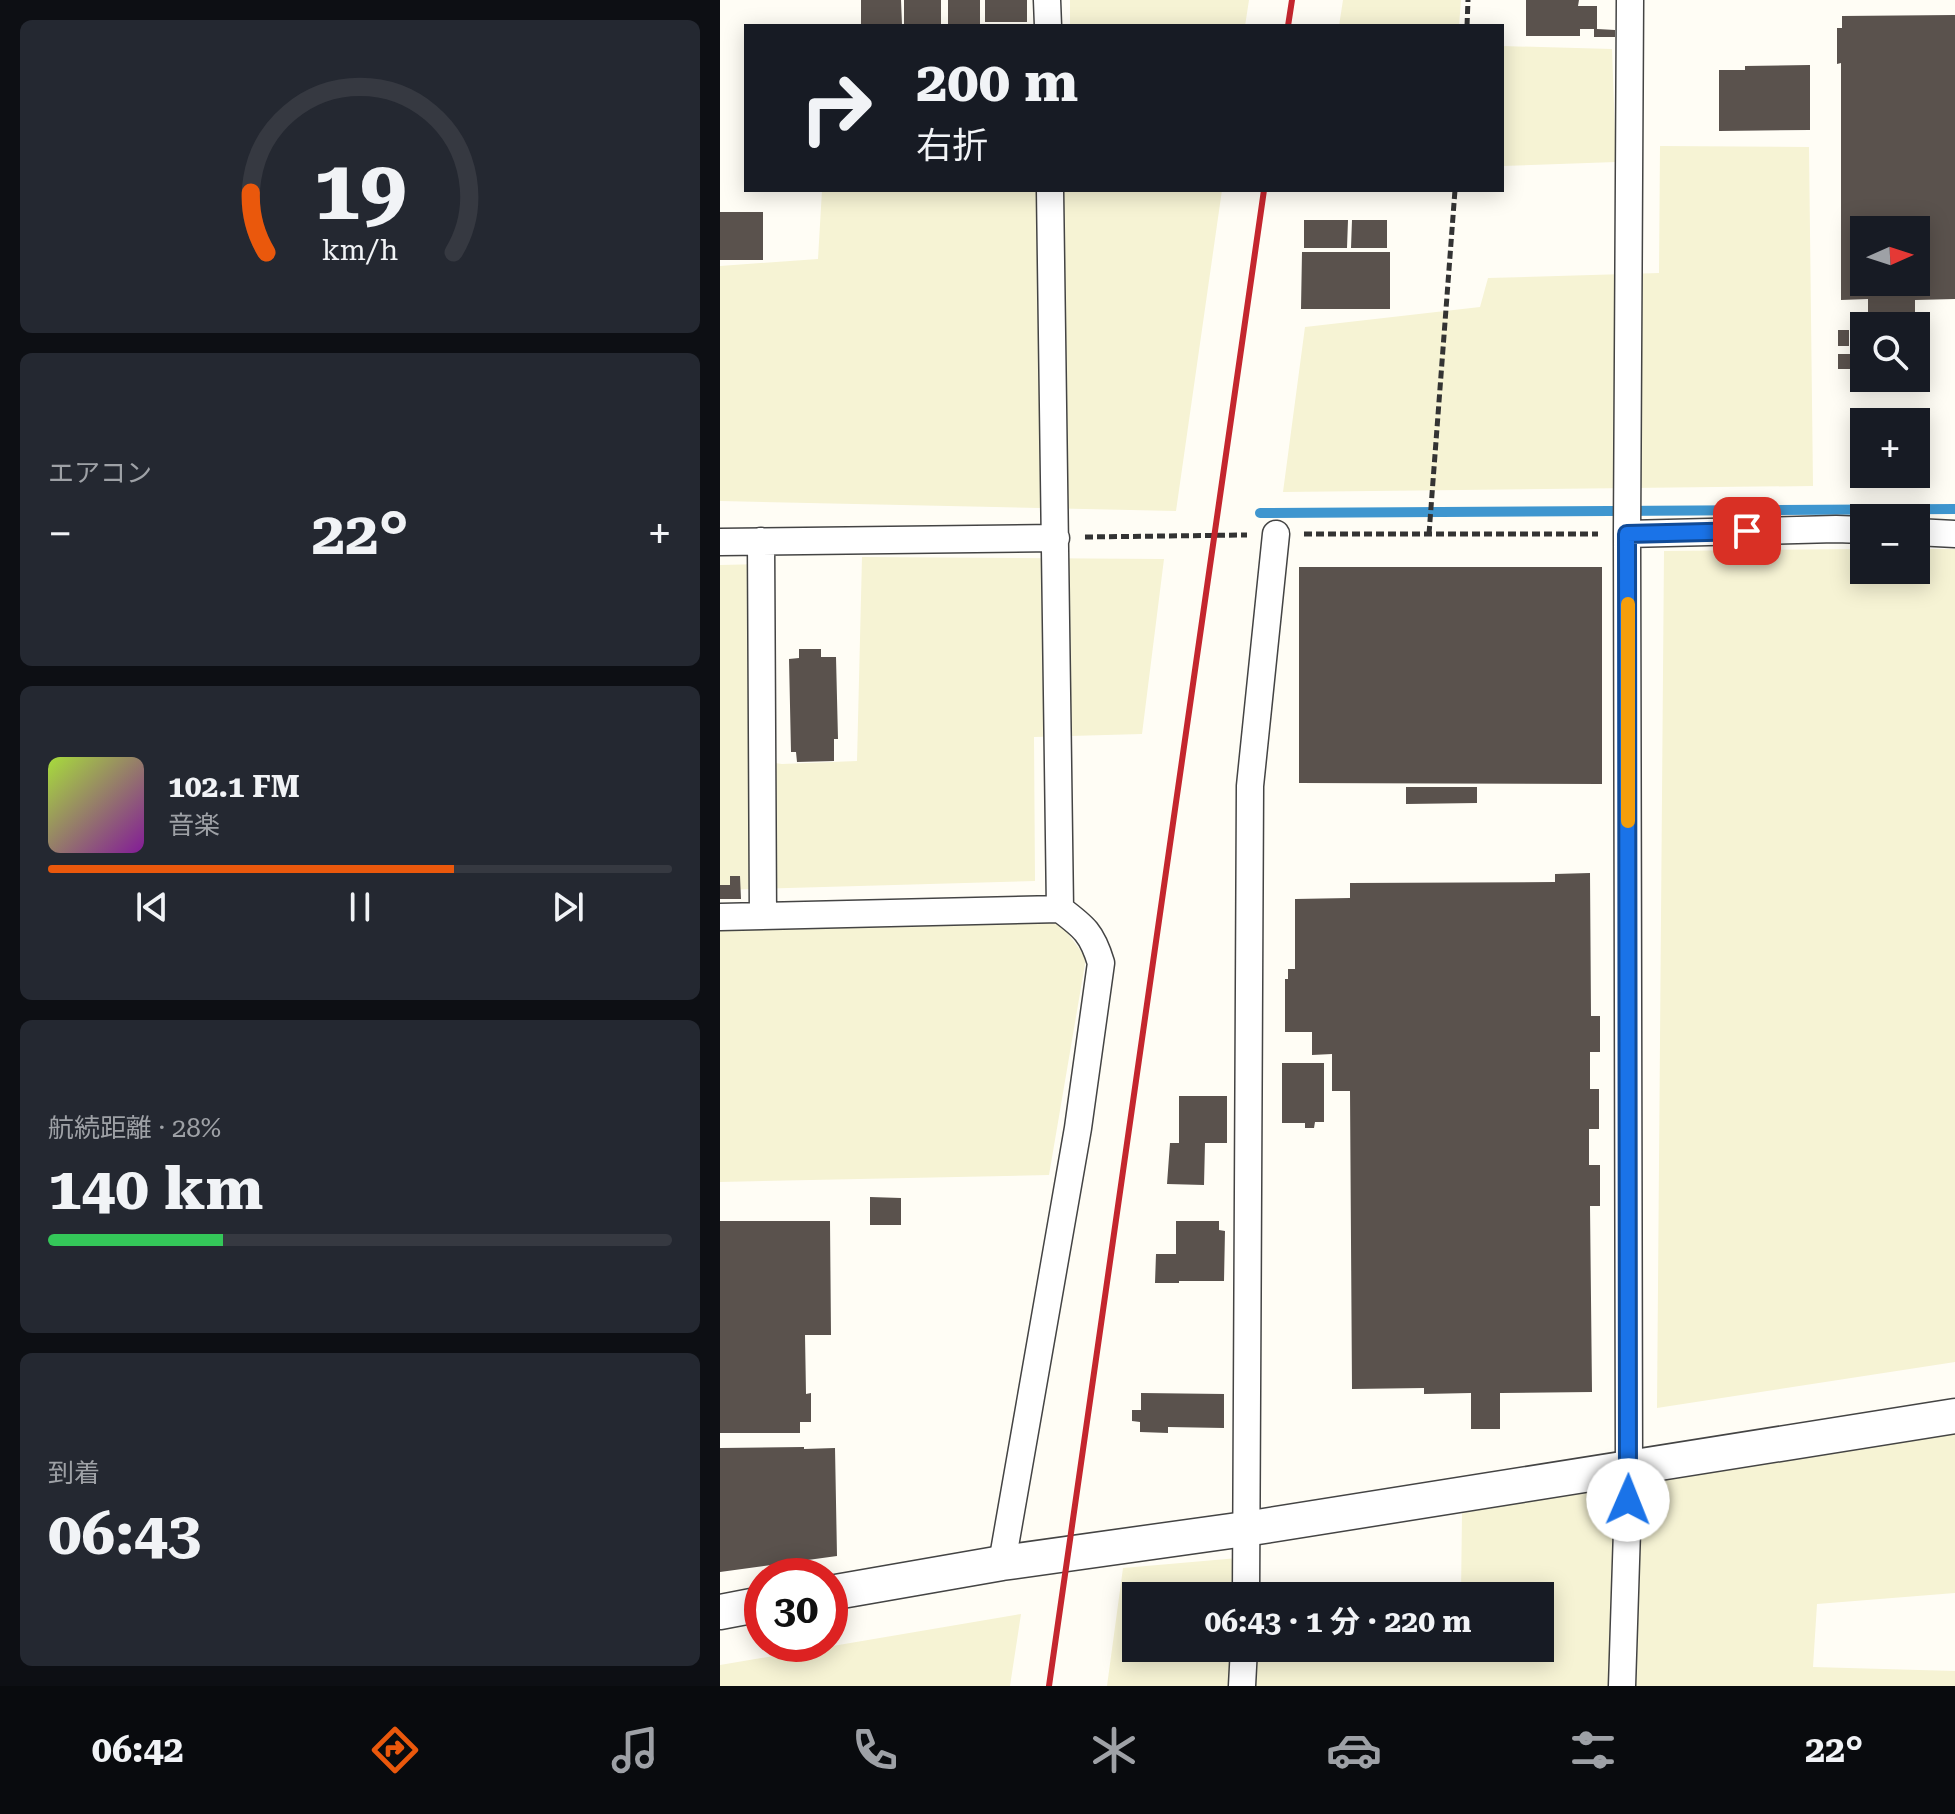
<!DOCTYPE html>
<html lang="ja">
<head>
<meta charset="utf-8">
<style>
	:root { --surface:#171b24; --page:#242831; --text:#f1f3f6; --muted:#9ea1a6; --line:#363941; --accent:#ea580c }
	body { margin:0; font-family:"Roboto Serif","Noto Sans JP",serif; background:var(--page); color:var(--text); height:100vh; display:flex; flex-direction:column; font-size:30px; white-space:nowrap }
	* { box-sizing:border-box; margin:0 }
	p { font-size:26px; color:var(--muted) }
	.icon { flex:none; width:44px; height:44px; fill:none; stroke:currentColor; stroke-width:2; stroke-linecap:round; stroke-linejoin:round }
	.map { position:relative; flex:1; overflow:hidden }
	.side { display:flex; flex-direction:column; gap:20px; padding:20px; background:#0d0f14; width:720px }
	.side>* { flex:none }
	.hud { position:absolute; left:24px; top:24px; width:760px; height:168px; border-radius:0px; box-shadow:0 4px 20px #0003; background:#171b24; color:var(--text); overflow:hidden }
	.needle { width:52px; rotate:87deg }
	.controls { position:absolute; left:1130px; top:216px; display:grid; gap:16px }
	.controls a { display:grid; place-items:center; width:80px; height:80px; border-radius:0px; background:var(--surface); box-shadow:0 4px 20px #0003; font-size:40px }
	.speed { position:absolute; left:24px; top:1558px; display:flex; gap:16px; font-size:40px; font-weight:700; text-align:center }
	.speed>* { display:grid; place-content:center; width:104px; height:104px; border-radius:50%; background:var(--surface); box-shadow:0 4px 20px #0003; line-height:1 }
	.speed .limit { border:12px solid #d22; background:#fff; color:#111 }
	.pin { position:absolute; display:grid; place-items:center; width:68px; height:68px; color:#fff; margin:-34px; border-radius:16px; box-shadow:0 4px 12px #0006 }
	.me { position:absolute; width:88px; margin:-44px; rotate:1deg; stroke-linejoin:round; filter:drop-shadow(0 0 6px #0008) }
	.turn { display:flex; align-items:center; gap:28px; height:168px; padding:0 40px; font-size:36px }
	.turn .icon { width:104px; height:104px; stroke-width:2.5 }
	.turn b { display:block; font-size:56px; line-height:68px }
	.big { font-size:60px; font-weight:700; line-height:1.1 }
	.side .tile { flex:1; display:flex; flex-direction:column; justify-content:center; gap:12px; min-width:0; padding:0 28px; border-radius:12px; background:var(--page) }
	.side .dial { align-items:center; gap:0 }
	.dial svg { height:208px; overflow:visible; fill:none; stroke:var(--line); stroke-width:7; stroke-linecap:round; text-anchor:middle }
	.dial text { fill:var(--text); stroke:none }
	.song { display:flex; align-items:center; gap:24px }
	.cover { width:96px; height:96px; border-radius:12px; background:linear-gradient(135deg,hsl(80 70% 55%),hsl(290 70% 35%)) }
	.played { height:8px; border-radius:4px; background:linear-gradient(90deg,var(--accent) 65%,var(--line) 65%) }
	.keys { display:flex; justify-content:space-around; direction:ltr }
	.heat { display:flex; justify-content:space-between; align-items:center; font-size:44px; direction:ltr }
	.charge { height:12px; border-radius:6px; background:linear-gradient(90deg,#34c759 28%,var(--line) 0) }
	.trip { position:absolute; left:402px; top:1582px; width:432px; height:80px; border-radius:0px; background:var(--surface); box-shadow:0 4px 20px #0003; font-weight:700; line-height:80px; text-align:center }
	.dock { display:flex; height:128px; justify-content:space-around; align-items:center; background:#090b0e; color:var(--muted) }
	.dock .icon { width:56px; height:56px }
	.dock .active { color:var(--accent) }
	.dock b { font-size:36px; color:var(--text) }
	main { display:flex; flex:1; min-height:0 }
	.map>svg:first-child { display:block }
	.farmland { fill:#f6f3d4 }
	.lines { fill:none; stroke-linecap:round; stroke-linejoin:round }
	.stream { stroke:#3f96cf; stroke-width:10 }
	.building { fill:#5a524d; fill-rule:evenodd }
	.minor-casing { stroke:#444; stroke-width:29 }
	.tertiary-casing { stroke:#444; stroke-width:37 }
	.path { stroke:#333; stroke-width:5; stroke-dasharray:8 4; stroke-linecap:butt }
	.minor { stroke:#fff; stroke-width:26 }
	.tertiary { stroke:#fff; stroke-width:34 }
	.rail { stroke:#c4262e; stroke-width:6 }
	.route-casing { stroke:#114b97; stroke-width:20 }
	.route { stroke:#1a73e8; stroke-width:14 }
	.slow { stroke:#f59e0b; stroke-width:14 }
</style>
</head>
<body>
<main>
<section class="side">
<div class="tile dial"><svg viewBox="0 0 100 80">
<path d="M14 69A42 42 0 1 1 86 69"/>
<path d="M14 69A42 42 0 0 1 8 46" stroke="#ea580c"/>
<text x="50" y="56" font-size="32" font-weight="700">19</text>
<text x="50" y="72" font-size="11">km/h</text>
</svg></div>
<div class="tile"><p>エアコン</p>
<div class="heat"><a>−</a><b class="big">22°</b><a>+</a></div>
</div>
<div class="tile">
<div class="song"><i class="cover"></i><div><b>102.1 FM</b><p>音楽</p></div></div>
<div class="played"></div>
<div class="keys"><svg class="icon" aria-label="previous" viewBox="0 0 24 24"><path d="M18 5L8 12l10 7zM5 5v14"/></svg><svg class="icon" aria-label="pause" viewBox="0 0 24 24"><path d="M8 5v14M16 5v14"/></svg><svg class="icon" aria-label="next" viewBox="0 0 24 24"><path d="M6 5l10 7-10 7zM19 5v14"/></svg></div>
</div>
<div class="tile"><p>航続距離 · 28%</p><b class="big">140 km</b><div class="charge"></div></div>
<div class="tile"><p>到着</p><b class="big">06:43</b></div>
</section>
<div class="map">
<svg width="1235" height="1686" viewBox="0 0 1235 1686">
	<rect width="100%" height="100%" fill="#fffdf5"/>
	<!-- farmland -->
	<path class="farmland" d="M350,0H529L525,26H350Z
		M623,0H741L739,26H619Z
		M782,46L892,49L896,162L782,166Z
		M940,146L1089,147L1093,486L563,492L585,327L760,307L768,278L939,273Z
		M102,190H502L456,511L0,501V266L98,259Z
		M1144,549V570H1196V549H1235V1362L937,1408L944,551Z
		M142,557L444,559L422,734L314,737L315,881L0,890V565L43,564L41,761L62,764L137,761Z
		M338,920L366,958L329,1175L0,1182V922Z
		M1235,1431V1593L1097,1604L1093,1667L1235,1671V1686H387L403,1568L518,1558L517,1596H416V1648H820V1596H741L742,1513Z
		M301,1614L290,1686H0V1665Z"/>
	<g class="lines">
		<!-- stream -->
		<path class="stream" d="M540,513L1235,509"/>
	</g>
	<!-- building -->
	<path class="building" d="M141,0H181L182,25L141,26Z
		M184,0H221V26H184Z
		M228,0H260V26H228Z
		M265,0H307V22H265Z
		M806,0H859L858,6H877V29L895,30V37H874V29H860V36H806Z
		M1235,15V299L1195,300V312L1148,313V299L1121,300V63L1117,64V28H1122V16ZM1144,230H1196V282H1144Z
		M1090,65V130L999,131V70H1025V66Z
		M0,212H43V260H0Z
		M584,220H628L627,248H584Z
		M632,220H667V248H631Z
		M582,252H670V309H581Z
		M1118,330H1129V346H1118Z
		M1118,354H1130V369H1118Z
		M579,567H882V784L579,783Z
		M79,649H101V657H116L118,739H114V761L77,762L76,752H71L69,659L79,658Z
		M686,787H757V803L686,804Z
		M870,873L871,1016H880V1052H870V1089H879V1129H869V1165H880V1206H870L872,1392L780,1393V1429H751V1393L704,1394V1388L632,1389L630,1091H612V1054L592,1055V1032H565V979H568V969H575V899L630,898V883L835,882V874Z
		M10,876H20L21,899H0V885H10Z
		M562,1063H604V1122H595L594,1128H585V1123H562Z
		M459,1096H507V1143H485L484,1185L447,1184L450,1143H459Z
		M150,1197L181,1198V1225H150Z
		M0,1221H110L111,1335H85L86,1394L91,1393V1422H80V1433H0Z
		M456,1221H499V1230L505,1231L504,1281H459V1283H435L436,1254H456Z
		M421,1393L504,1394V1428L448,1427V1433L420,1432V1422L412,1421V1410H421Z
		M84,1447V1449L115,1448L117,1556L0,1572V1448Z"/>
	<g class="lines">
		<!-- minor casing -->
		<g class="minor-casing">
			<path id="minor" d="M327,0L328,26
				M330,190L340,909
				M1196,532L1235,534
				M907,534L1116,529L1144,530
				M41,541L43,916
				M0,542L336,538
				M0,917L340,909C364,927 372,933 381,963L358,1128L282,1563
				M526,1596L530,786L556,534
				M522,1686L524,1648
				M902,1686L909,1468L907,534L910,0"/>
		</g>
		<!-- tertiary casing -->
		<g class="tertiary-casing">
			<path id="tertiary" d="M110,1593L282,1563L525,1529L1235,1416
				M0,1612L42,1604"/>
		</g>
		<!-- path -->
		<path class="path" d="M747,26L748,0
			M584,534H878
			M709,534L735,190
			M365,537L527,535"/>
		<!-- minor -->
		<use href="#minor" class="minor"/>
		<!-- tertiary -->
		<use href="#tertiary" class="tertiary"/>
		<!-- rail -->
		<path class="rail" d="M568,26L572,0
			M329,1686L544,190"/>
	</g>
	<g class="lines">
		<!-- route casing -->
		<g class="route-casing">
			<path id="route" d="M908,1500L907,534L1027,531"/>
		</g>
		<!-- route -->
		<use href="#route" class="route"/>
		<!-- slow -->
		<path class="slow" d="M908,604V821"/>
	</g>
</svg>
<div class="controls">
<a><svg class="needle" viewBox="-14 -14 28 28"><path d="M0-13l5 13h-10z" fill="#e53935"/><path d="M0 13l5-13h-10z" fill="#9ea1a6"/></svg></a>
<a><svg class="icon" aria-label="search" viewBox="0 0 24 24"><circle cx="10" cy="10" r="6"/><path d="M15 15l6 6"/></svg></a>
<a>+</a>
<a>−</a>
</div>
<div class="speed"><div class="limit">30</div></div>
<div class="pin" style="left:1027px;top:531px;background:#d93025"><svg class="icon" aria-label="arrive" viewBox="0 0 24 24"><path d="M6 21V4h12l-3 4 3 4H6"/></svg></div>
<svg class="me" style="left:908px;top:1500px" viewBox="-20 -20 40 40"><circle r="19" fill="#fff"/><path d="M0-13L10 11 0 6-10 11z" fill="#1a73e8"/></svg>
<div class="trip">06:43 · 1 分 · 220 m</div>
<div class="hud">
<div class="turn"><svg class="icon" aria-label="right" viewBox="0 0 24 24"><path d="M7 20v-9h11M14 6l5 5-5 5"/></svg><div><b>200 m</b>右折</div></div>
</div>
</div>
</main>
<nav class="dock">
<b>06:42</b>
<svg class="icon active" aria-label="directions" viewBox="0 0 24 24"><path d="M12 3l9 9-9 9-9-9zM9 14v-3h6M13 9l2 2-2 2"/></svg>
<svg class="icon" aria-label="music" viewBox="0 0 24 24"><path d="M9 18V5l10-2v13"/><circle cx="6" cy="18" r="3"/><circle cx="16" cy="16" r="3"/></svg>
<svg class="icon" aria-label="phone" viewBox="0 0 24 24"><path d="M5 4h4l2 5-3 2q2 4 5 5l2-3 5 2v4C11 20 4 13 5 4z"/></svg>
<svg class="icon" aria-label="climate" viewBox="0 0 24 24"><path d="M12 3v18M4 7l16 10M4 17L20 7"/></svg>
<svg class="icon" aria-label="car" viewBox="0 0 24 24"><path d="M5 17H2v-5l4-1 3-4h7l3 4 3 1v5h-3M9 17h6M6 11h13"/><circle cx="7" cy="17" r="2"/><circle cx="17" cy="17" r="2"/></svg>
<svg class="icon" aria-label="filters" viewBox="0 0 24 24"><path d="M4 7h16M4 17h16"/><circle cx="9" cy="7" r="2"/><circle cx="15" cy="17" r="2"/></svg>
<b>22°</b>
</nav>
</body>
</html>
